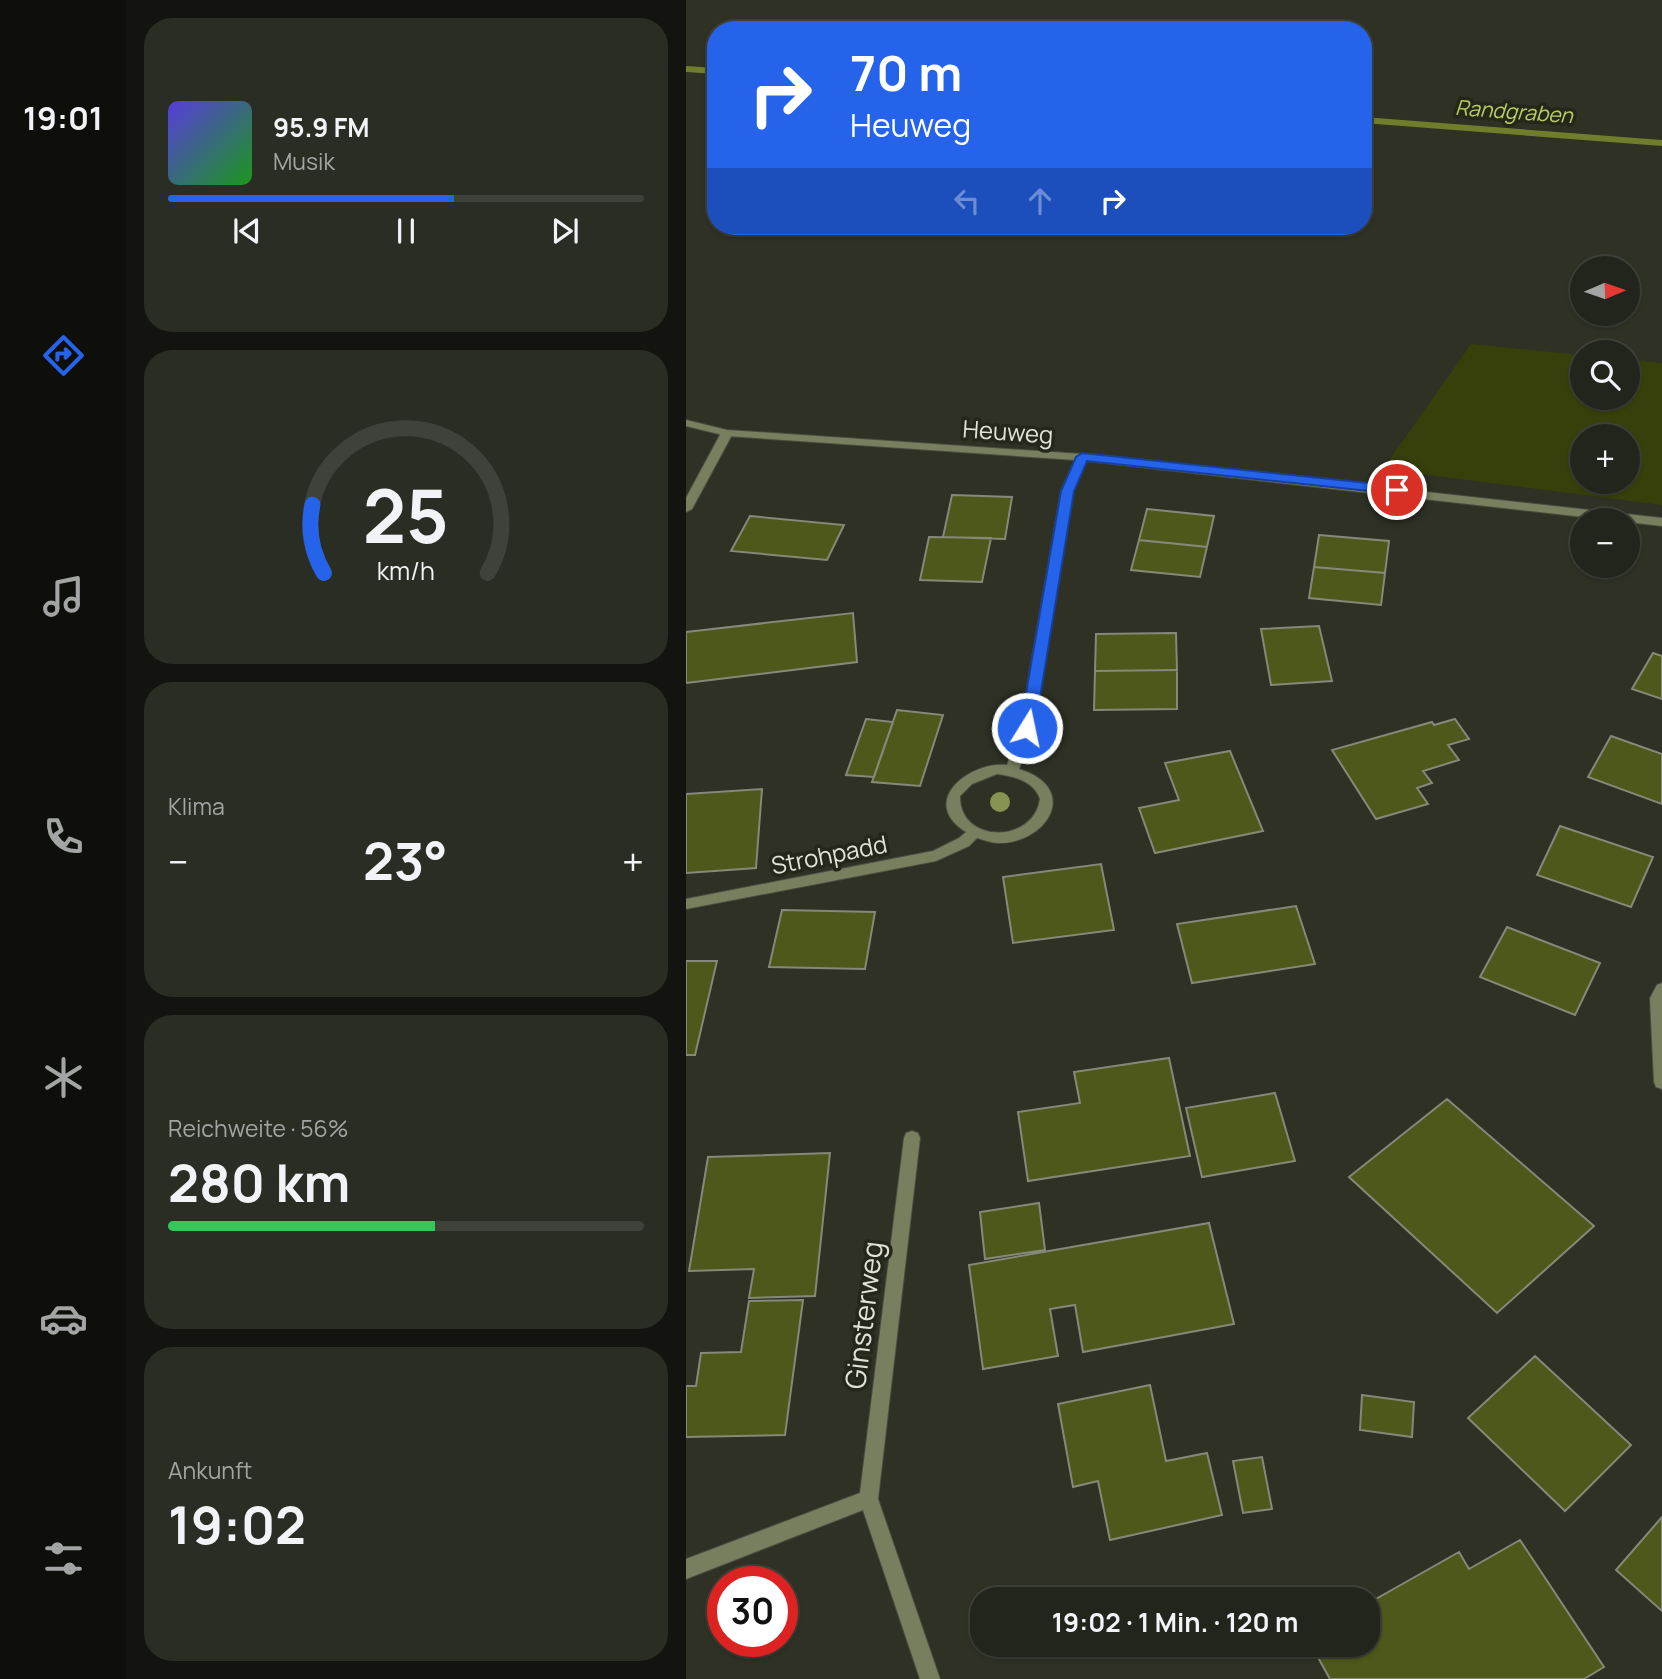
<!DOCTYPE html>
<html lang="de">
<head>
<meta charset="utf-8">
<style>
	:root { --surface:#22251b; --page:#2a2d24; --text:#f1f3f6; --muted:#a2a5a3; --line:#3f423a; --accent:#2563eb }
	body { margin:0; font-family:Manrope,sans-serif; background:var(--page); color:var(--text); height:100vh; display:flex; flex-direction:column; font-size:26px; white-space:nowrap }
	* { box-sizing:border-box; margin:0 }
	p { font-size:23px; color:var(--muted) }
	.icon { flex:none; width:38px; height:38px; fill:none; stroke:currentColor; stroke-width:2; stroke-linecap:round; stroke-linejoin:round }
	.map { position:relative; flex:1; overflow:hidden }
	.side { display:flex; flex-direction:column; gap:18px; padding:18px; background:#13140f; width:560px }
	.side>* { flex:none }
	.top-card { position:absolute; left:21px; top:21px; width:665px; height:214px; border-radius:28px; box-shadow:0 2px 5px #0004,0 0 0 2px var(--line); background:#2563eb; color:#fff; overflow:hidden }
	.needle { width:46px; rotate:88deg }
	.controls { position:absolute; left:884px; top:256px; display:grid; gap:14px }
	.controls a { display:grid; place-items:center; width:70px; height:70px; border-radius:50%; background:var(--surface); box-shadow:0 2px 5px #0004,0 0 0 2px var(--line); font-size:35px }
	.speed { position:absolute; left:21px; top:1566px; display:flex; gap:14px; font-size:35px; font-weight:700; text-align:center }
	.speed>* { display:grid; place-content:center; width:91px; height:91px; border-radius:50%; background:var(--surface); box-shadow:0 2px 5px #0004,0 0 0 2px var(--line); line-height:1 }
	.speed .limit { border:10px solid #d22; background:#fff; color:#111 }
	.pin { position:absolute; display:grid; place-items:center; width:60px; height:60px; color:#fff; margin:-30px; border:4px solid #fff; border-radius:50%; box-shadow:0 2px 7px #0007 }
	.me { position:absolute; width:77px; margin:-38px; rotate:10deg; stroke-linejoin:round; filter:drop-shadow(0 0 5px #0008) }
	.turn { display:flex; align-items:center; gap:24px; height:147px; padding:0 28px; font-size:32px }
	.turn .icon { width:91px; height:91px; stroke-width:2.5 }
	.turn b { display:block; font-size:49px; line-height:60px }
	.lanes { display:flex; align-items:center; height:66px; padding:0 28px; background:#0003; justify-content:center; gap:35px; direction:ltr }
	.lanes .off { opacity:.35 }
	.big { font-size:52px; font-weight:700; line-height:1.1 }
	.side .card { flex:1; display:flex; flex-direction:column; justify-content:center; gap:10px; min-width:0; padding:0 24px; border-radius:28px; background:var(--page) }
	.side .dial { align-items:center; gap:0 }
	.dial svg { height:182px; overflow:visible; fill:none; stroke:var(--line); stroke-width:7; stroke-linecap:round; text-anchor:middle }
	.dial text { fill:var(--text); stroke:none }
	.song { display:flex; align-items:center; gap:21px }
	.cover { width:84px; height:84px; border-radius:10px; background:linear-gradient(135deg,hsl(250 70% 55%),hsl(120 70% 35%)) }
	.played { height:7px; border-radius:4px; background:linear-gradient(90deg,var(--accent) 60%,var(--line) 60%) }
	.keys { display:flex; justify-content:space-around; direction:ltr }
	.heat { display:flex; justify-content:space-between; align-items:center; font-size:38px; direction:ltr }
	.charge { height:10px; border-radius:5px; background:linear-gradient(90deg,#34c759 56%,var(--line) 0) }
	.trip { position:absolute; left:284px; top:1587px; width:410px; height:70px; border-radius:28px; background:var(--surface); box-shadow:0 2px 5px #0004,0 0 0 2px var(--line); font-weight:700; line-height:70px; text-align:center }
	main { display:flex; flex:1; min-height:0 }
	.tabs { display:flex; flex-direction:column; width:126px; justify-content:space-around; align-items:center; background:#0e0f0b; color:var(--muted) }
	.tabs .icon { width:49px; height:49px }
	.tabs .current { color:var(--accent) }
	.tabs b { font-size:32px; color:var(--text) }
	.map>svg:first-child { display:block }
	.green { fill:#37400b; fill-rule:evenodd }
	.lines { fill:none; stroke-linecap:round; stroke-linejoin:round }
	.stream { fill:#707e2c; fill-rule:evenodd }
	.building { fill:#4e581a; stroke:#858979; stroke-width:2 }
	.service-casing { stroke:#4b4d41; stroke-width:2 }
	.minor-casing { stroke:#4b4d41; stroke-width:2 }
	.service { fill:#777f5e; fill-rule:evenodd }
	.minor { fill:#777f5e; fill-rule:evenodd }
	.tree { fill:#869351 }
	.route { fill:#2563eb; stroke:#184099; stroke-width:2 }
	.labels { text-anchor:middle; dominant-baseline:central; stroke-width:7; stroke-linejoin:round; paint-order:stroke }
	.far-water-label { font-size:21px; font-style:italic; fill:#b9ce5f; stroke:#24271a }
	.street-label { font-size:24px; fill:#e1e3da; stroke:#24271a }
	.near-street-label { font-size:28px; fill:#e1e3da; stroke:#24271a }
</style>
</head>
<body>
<main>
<nav class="tabs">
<b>19:01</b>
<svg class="icon current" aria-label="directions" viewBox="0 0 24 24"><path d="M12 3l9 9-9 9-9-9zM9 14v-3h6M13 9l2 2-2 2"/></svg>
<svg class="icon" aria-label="music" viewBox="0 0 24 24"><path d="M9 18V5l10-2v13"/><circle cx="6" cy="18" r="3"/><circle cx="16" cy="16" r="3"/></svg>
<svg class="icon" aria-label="phone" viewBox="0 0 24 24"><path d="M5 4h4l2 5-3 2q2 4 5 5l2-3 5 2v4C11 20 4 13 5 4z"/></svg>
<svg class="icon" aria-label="climate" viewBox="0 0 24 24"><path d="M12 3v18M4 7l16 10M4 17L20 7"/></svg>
<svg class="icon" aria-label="car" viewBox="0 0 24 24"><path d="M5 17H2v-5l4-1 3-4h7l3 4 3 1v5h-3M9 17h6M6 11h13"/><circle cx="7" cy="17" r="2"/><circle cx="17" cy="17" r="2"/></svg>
<svg class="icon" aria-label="filters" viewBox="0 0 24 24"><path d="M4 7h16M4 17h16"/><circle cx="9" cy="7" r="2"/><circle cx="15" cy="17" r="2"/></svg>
</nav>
<section class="side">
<div class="card">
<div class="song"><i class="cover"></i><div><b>95.9 FM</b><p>Musik</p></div></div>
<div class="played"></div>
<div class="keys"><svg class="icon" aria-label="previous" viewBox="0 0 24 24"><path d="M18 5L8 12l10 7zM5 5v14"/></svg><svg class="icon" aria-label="pause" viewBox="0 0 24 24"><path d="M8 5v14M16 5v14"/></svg><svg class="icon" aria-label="next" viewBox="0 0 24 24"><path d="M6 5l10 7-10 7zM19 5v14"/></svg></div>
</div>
<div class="card dial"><svg viewBox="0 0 100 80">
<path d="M14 69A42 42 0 1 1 86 69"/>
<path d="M14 69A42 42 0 0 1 9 39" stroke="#2563eb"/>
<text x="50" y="56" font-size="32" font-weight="700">25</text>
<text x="50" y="72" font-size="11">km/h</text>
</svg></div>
<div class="card"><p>Klima</p>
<div class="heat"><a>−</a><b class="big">23°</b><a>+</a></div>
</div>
<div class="card"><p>Reichweite · 56%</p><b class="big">280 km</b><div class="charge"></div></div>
<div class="card"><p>Ankunft</p><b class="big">19:02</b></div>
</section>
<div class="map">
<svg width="976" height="1679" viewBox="0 0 976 1679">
	<rect width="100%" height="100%" fill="#2e3124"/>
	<!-- green -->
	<path class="green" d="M785,344L896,355V397H942V360L976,363V505L697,469ZM896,436H942V481H896Z"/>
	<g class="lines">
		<!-- stream -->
		<path class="stream" d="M0,66L30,68V74L0,72Z
			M677,117L976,140V146L677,123Z"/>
	</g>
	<!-- building -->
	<path class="building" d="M266,495L326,497L319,539L257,537Z
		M461,509L528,516L521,547L453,540Z
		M64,516L158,525L141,560L45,551Z
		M633,535L703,541L699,573L628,567Z
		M243,537L305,538L296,582L234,580Z
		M453,540L521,547L514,577L445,570Z
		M628,567L699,573L695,605L623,598Z
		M167,613L171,662L0,683V632Z
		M633,626L646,681L585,685L575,629Z
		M490,633L491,670L409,671L410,634Z
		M967,653L976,656V699L946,689Z
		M491,670V709L408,710L409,671Z
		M211,710L257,715L234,786L186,782Z
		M180,719L207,722L188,777L160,775Z
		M769,719L783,739L762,745L773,760L737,771L746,783L731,788L742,804L690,819L646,750L746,722L748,725Z
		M925,736L976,754V804L902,777Z
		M544,751L577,831L469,853L453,808L493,800L479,763Z
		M76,789L70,868L0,873V794Z
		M874,826L967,857L945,907L851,875Z
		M415,864L428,930L327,943L317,877Z
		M610,906L629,964L506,983L491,924Z
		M96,910L189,912L179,969L83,967Z
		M821,927L914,963L889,1015L794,977Z
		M0,961H31L9,1055H0Z
		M483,1058L504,1156L342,1181L332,1112L394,1103L388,1072Z
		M589,1093L609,1161L516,1177L500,1108Z
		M761,1099L908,1226L811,1313L663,1177Z
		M144,1153L129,1296L63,1298L68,1269L3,1271L22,1157Z
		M353,1203L359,1250L299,1259L294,1212Z
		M523,1223L548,1324L397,1352L389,1305L364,1309L372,1356L297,1369L283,1265Z
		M117,1300L99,1435L0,1437V1386H10L15,1353L55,1352L63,1301Z
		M849,1356L945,1445L879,1511L782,1418Z
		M464,1385L480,1461L521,1453L536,1515L424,1540L412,1481L387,1487L372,1404Z
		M676,1395L728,1402L726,1437L674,1430Z
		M576,1457L586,1509L557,1513L547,1461Z
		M976,1517V1611L930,1570Z
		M834,1540L918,1667L898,1679H644L625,1645H681V1604L773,1552L783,1569Z"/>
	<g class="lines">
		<!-- service casing -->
		<g class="service-casing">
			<path id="service" d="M41,430L47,433L6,509L0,512V498L35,433Z"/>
		</g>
		<!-- minor casing -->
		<g class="minor-casing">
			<path id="minor" d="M0,420L41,430L396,454L976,518V526L942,522V520H924L400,461L387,491L348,728L333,769C396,789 360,844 312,843C306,843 298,840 291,838L283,846L250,861L0,909V899L247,851L273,838L280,832C232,802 283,761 321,765L334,728L375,491L389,460L41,436L0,426ZM311,774C328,776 348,781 354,799C348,844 273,844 274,796L286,784Z
				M976,983V1089L970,1087L968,1082L964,998L971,985Z
				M226,1131L232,1133L234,1138L192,1499L254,1679H234L177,1510L0,1579V1559L174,1493L218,1138L220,1133Z"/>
		</g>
		<!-- service -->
		<use href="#service" class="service"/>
		<!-- minor -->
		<use href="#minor" class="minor"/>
	</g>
	<!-- trees -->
	<circle class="tree" cx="314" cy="802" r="10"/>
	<!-- route -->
	<path class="route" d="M396,453L711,486L717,490L711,494L401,461L388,491L349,728L341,733L334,728L375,491L390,457Z"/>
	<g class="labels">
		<!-- far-water labels -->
		<g class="far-water-label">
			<text transform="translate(828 111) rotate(4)">Randgraben</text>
		</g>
		<!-- street labels -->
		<g class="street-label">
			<text transform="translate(322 431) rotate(4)">Heuweg</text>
			<text transform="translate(143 854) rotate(-11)">Strohpadd</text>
		</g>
		<!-- near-street labels -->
		<g class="near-street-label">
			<text transform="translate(177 1315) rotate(-83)">Ginsterweg</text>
		</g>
	</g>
</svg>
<div class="controls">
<a><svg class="needle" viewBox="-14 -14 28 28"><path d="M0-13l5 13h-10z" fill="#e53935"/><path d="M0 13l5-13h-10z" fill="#a2a5a3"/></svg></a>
<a><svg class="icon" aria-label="search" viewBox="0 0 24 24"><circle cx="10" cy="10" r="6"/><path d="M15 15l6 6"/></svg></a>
<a>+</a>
<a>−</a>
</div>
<div class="speed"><div class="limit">30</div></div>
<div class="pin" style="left:711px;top:490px;background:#d93025"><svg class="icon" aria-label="arrive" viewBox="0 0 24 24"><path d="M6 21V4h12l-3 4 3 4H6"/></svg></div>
<svg class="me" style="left:341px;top:728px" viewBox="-20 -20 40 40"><circle r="17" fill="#2563eb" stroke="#fff" stroke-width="3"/><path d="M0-11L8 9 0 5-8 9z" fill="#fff"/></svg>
<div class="trip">19:02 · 1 Min. · 120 m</div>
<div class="top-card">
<div class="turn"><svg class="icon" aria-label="right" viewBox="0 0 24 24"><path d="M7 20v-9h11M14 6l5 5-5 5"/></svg><div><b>70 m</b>Heuweg</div></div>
<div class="lanes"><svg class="icon off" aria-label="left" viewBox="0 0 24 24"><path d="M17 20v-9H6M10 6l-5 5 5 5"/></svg><svg class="icon off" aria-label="ahead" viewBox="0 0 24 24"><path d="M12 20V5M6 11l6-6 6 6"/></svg><svg class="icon" aria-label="right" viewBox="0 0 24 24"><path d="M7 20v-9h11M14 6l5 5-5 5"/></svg></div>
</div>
</div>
</main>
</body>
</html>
